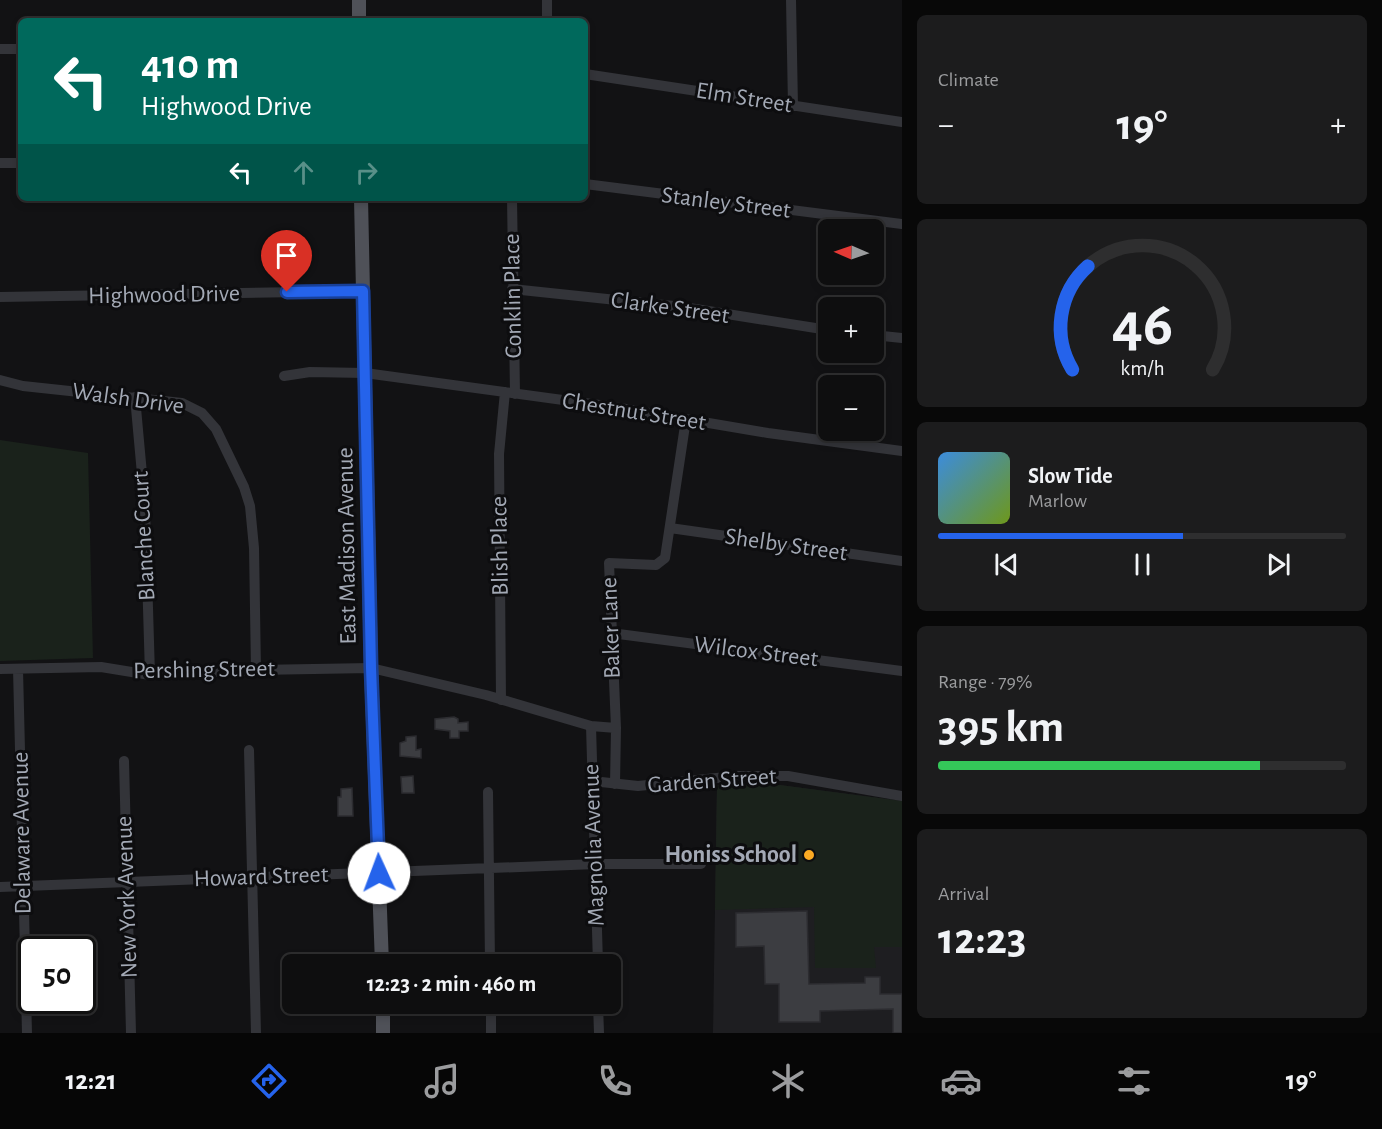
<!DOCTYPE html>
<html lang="en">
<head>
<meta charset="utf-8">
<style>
	:root { --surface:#0e0e0f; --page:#1c1c1d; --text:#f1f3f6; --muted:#9b9c9e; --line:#2e2e2f; --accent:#2563eb }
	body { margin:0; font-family:"Alegreya Sans",sans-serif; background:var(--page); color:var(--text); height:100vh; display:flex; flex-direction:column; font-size:22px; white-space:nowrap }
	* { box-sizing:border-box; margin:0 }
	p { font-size:20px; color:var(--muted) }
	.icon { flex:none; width:33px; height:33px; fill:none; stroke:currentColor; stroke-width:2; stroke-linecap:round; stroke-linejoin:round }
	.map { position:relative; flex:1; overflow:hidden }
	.drawer { display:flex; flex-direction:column; gap:15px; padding:15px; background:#080808; width:480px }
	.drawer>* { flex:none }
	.hud { position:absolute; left:18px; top:18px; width:570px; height:183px; border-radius:9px; box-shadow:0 3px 9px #0003,0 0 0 2px var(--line); background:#00695c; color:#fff; overflow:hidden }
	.needle { width:39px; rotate:272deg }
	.controls { position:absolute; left:818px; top:219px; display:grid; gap:12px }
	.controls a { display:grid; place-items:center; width:66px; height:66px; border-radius:9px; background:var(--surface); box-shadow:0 3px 9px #0003,0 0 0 2px var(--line); font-size:30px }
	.speed { position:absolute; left:18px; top:936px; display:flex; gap:12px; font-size:30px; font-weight:700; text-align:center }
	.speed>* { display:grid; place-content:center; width:78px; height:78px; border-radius:50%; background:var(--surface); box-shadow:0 3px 9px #0003,0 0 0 2px var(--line); line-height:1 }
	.speed .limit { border:3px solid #111; border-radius:9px; background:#fff; color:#111 }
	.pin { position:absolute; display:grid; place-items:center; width:51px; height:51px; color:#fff; margin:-62px -26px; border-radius:50% 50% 50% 0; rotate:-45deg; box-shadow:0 0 6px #0007 }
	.pin .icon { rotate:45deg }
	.me { position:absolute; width:66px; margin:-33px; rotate:358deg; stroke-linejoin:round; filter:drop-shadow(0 0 4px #0008) }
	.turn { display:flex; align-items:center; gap:21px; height:126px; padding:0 24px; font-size:27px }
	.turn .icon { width:78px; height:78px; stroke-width:2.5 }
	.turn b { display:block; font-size:42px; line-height:51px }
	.lanes { display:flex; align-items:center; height:57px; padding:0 24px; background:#0003; justify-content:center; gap:30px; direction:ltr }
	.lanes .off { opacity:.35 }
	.big { font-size:45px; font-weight:600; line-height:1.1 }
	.drawer .tile { flex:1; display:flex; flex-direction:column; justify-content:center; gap:9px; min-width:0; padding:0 21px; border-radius:9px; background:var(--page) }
	.drawer .dial { align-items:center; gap:0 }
	.dial svg { height:156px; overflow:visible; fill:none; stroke:var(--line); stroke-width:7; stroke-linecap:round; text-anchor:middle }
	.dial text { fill:var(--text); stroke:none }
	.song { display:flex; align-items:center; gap:18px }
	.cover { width:72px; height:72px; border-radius:9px; background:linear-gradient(135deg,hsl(210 70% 55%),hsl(80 70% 35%)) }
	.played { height:6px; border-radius:3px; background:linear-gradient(90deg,var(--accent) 60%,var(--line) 60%) }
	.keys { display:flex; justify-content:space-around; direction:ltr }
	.heat { display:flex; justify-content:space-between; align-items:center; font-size:33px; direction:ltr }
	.charge { height:9px; border-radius:4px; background:linear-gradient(90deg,#34c759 79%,var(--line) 0) }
	.trip { position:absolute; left:282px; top:954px; width:339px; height:60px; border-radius:9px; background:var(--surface); box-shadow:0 3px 9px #0003,0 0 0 2px var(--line); font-weight:600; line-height:60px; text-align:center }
	.dock { display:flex; height:96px; justify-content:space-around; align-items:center; background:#060606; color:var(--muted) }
	.dock .icon { width:42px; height:42px }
	.dock .on { color:var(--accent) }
	.dock b { font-size:27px; color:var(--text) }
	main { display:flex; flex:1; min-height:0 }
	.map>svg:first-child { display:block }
	.built { fill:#1e1e21 }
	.green { fill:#1a221b }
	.building { fill:#3c3d41; stroke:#2c2c30; stroke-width:1.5 }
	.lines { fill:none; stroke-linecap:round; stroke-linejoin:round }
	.minor { stroke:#333439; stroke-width:10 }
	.major { stroke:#4f5158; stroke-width:14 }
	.route-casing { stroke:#184099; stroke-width:15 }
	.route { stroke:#2563eb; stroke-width:10 }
	.poi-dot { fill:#fbaa23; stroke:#0d0d0f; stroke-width:2 }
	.labels { text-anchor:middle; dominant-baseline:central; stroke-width:6; stroke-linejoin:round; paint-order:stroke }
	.street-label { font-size:24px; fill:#a3a9b5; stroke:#0d0d0f }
	.poi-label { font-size:24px; font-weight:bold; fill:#a3a9b5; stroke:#0d0d0f; text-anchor:end }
</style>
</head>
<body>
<main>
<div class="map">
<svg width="902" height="1033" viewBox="0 0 902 1033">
	<rect width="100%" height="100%" fill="#121214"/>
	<!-- built -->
	<path class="built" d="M772,784L902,801V1033H713L717,785Z"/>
	<!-- green -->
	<path class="green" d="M0,440L88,453L93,658L0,661Z
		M772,784L902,801V947H874L876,968H815L814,907L715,910L717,785Z"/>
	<!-- building -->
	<path class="building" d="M454,717L458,719V723L468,722V731H459V738H450V731L435,729V719Z
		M416,736V750L421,749V758L400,756V743L406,741V737Z
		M413,776L414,793H402L401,777Z
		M352,788L353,816H338V797H341V789Z
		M807,911L809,984L865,983V977H880V994H902V1033H893V1009L820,1011V1022H779V984H765L764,946L736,947V913Z"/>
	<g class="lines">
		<!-- minor -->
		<path class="minor" d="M791,0L793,106
			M547,21V0
			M0,49H21
			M585,74L902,122
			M0,163H21
			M585,184L902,224
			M512,198L515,394
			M512,289L683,307L828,330
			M0,297L363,291
			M873,335L902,338
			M284,376L310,372L365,373L614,407L768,433L902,451
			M0,380L23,386L182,403L202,413L216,429L244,487L250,506L254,548L256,670
			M135,397L145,507L150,675
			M670,528L902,561
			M611,633L902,671
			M0,669L101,667L150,675L256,670L371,668L486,695L591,726L616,728
			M18,669L27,1033
			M501,700L499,454L505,392
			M591,726L598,964
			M249,750L256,1033
			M124,761L131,1033
			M592,781L638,786L736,776H788L902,796
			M615,784L616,728L609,563L656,565L665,558L686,419
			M488,792L490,964
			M0,887L596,864H701
			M491,1004V1033
			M598,1004L599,1033"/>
		<!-- major -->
		<path class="major" d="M359,0V21
			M361,198L371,668L382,964
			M383,1004V1033"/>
	</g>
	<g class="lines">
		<!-- route casing -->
		<g class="route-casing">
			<path id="route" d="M287,292L363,291L371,668L379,873"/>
		</g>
		<!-- route -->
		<use href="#route" class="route"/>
	</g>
	<!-- markers -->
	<circle class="poi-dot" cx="809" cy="855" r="6"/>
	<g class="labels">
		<!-- street labels -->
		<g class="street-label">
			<text transform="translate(744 98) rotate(9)">Elm Street</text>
			<text transform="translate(726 203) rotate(7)">Stanley Street</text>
			<text transform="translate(164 295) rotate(-1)">Highwood Drive</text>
			<text transform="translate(513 296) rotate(-91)">Conklin Place</text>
			<text transform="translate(670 308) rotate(8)">Clarke Street</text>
			<text transform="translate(128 399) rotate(8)">Walsh Drive</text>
			<text transform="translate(634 412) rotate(9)">Chestnut Street</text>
			<text transform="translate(144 536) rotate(-93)">Blanche Court</text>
			<text transform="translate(786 545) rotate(8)">Shelby Street</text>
			<text transform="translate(347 546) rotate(-91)">East Madison Avenue</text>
			<text transform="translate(500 546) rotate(-91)">Blish Place</text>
			<text transform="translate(611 628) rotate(-92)">Baker Lane</text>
			<text transform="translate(756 652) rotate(7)">Wilcox Street</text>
			<text transform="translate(204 670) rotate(-1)">Pershing Street</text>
			<text transform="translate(712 781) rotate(-4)">Garden Street</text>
			<text transform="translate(22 833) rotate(-91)">Delaware Avenue</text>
			<text transform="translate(594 845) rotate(-92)">Magnolia Avenue</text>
			<text transform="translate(261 877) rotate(-2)">Howard Street</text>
			<text transform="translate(127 897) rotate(-92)">New York Avenue</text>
		</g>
		<!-- poi labels -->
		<g class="poi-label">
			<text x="797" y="855">Honiss School</text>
		</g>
	</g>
</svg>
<div class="controls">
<a><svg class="needle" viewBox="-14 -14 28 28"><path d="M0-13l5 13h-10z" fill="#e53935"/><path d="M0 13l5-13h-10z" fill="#9b9c9e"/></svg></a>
<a>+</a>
<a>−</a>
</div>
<div class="speed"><div class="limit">50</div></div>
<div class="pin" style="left:287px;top:292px;background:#d93025"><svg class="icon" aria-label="arrive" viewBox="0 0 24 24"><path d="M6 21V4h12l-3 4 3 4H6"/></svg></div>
<svg class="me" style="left:379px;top:873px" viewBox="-20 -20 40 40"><circle r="19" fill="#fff"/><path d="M0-13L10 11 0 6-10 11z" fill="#2563eb"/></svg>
<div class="trip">12:23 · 2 min · 460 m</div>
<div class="hud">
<div class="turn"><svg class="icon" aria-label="left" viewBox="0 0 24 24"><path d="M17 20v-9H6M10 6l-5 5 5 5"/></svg><div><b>410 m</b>Highwood Drive</div></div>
<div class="lanes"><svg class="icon" aria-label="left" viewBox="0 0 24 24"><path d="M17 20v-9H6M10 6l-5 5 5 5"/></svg><svg class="icon off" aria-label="ahead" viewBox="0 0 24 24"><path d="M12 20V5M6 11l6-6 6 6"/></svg><svg class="icon off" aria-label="right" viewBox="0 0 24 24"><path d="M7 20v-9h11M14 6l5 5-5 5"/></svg></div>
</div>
</div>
<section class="drawer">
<div class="tile"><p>Climate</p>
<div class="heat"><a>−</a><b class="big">19°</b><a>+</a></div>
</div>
<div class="tile dial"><svg viewBox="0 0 100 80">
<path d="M14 69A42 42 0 1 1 86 69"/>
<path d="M14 69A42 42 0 0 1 22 16" stroke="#2563eb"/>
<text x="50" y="56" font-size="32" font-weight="700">46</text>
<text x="50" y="72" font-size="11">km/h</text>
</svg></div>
<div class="tile">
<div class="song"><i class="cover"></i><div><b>Slow Tide</b><p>Marlow</p></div></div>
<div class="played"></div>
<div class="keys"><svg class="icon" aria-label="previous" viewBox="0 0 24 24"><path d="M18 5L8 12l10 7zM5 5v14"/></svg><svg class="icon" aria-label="pause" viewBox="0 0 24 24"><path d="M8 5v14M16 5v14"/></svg><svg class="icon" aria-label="next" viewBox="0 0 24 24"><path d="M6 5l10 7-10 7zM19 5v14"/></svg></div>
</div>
<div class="tile"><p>Range · 79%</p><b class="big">395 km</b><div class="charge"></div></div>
<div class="tile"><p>Arrival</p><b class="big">12:23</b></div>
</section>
</main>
<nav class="dock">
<b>12:21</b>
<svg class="icon on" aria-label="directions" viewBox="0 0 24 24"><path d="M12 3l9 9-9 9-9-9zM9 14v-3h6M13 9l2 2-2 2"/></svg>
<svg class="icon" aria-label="music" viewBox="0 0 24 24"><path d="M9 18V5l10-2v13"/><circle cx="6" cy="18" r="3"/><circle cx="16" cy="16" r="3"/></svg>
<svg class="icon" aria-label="phone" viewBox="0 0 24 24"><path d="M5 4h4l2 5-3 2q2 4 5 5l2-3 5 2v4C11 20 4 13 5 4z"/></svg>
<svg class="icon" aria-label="climate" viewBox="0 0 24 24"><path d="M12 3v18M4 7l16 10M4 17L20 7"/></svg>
<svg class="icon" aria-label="car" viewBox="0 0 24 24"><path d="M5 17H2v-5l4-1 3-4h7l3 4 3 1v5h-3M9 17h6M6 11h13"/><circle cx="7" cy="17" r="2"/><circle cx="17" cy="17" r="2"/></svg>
<svg class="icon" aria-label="filters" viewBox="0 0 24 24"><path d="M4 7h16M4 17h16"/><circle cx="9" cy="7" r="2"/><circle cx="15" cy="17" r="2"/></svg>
<b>19°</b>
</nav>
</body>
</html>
